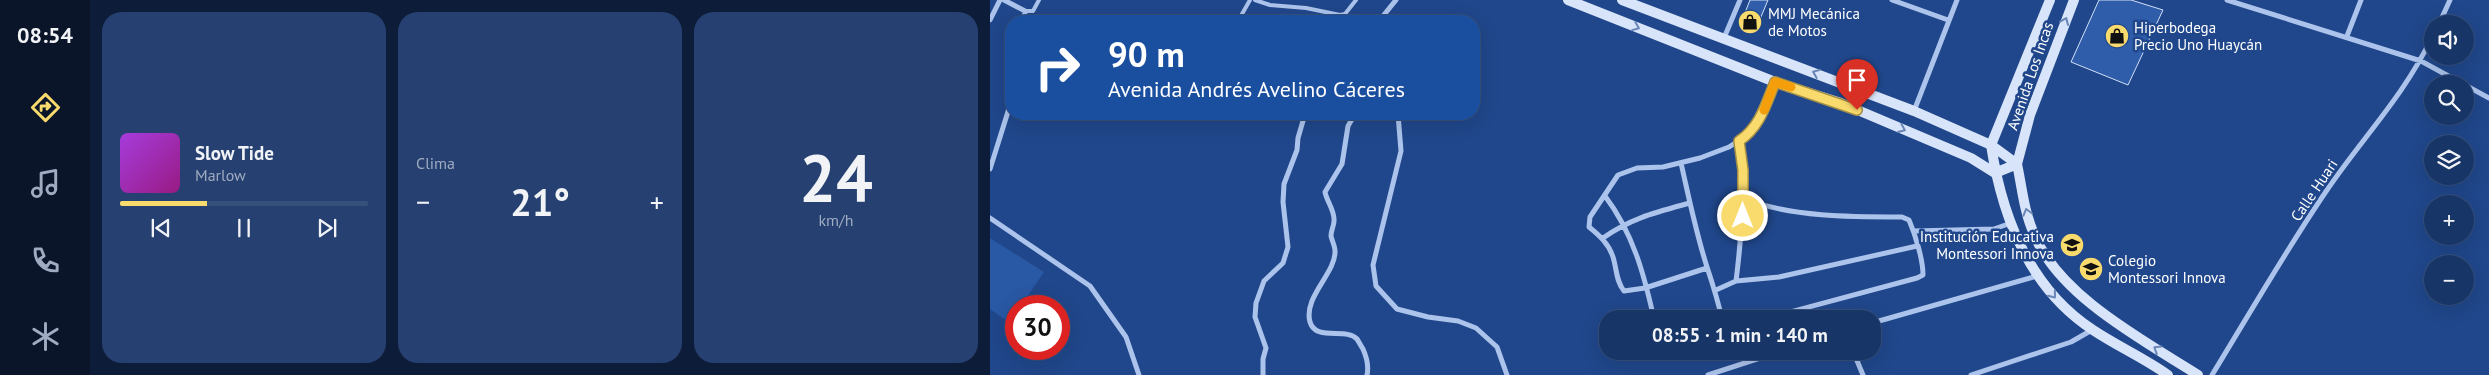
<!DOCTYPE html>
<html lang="es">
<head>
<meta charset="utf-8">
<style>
	:root { --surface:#183568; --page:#254071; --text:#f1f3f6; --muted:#9fabc0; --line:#36507c; --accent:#f9da6d }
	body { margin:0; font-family:"PT Sans",sans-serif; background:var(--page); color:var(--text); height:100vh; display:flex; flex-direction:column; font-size:19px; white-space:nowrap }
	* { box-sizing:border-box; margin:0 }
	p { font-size:16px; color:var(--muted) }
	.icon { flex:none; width:28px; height:28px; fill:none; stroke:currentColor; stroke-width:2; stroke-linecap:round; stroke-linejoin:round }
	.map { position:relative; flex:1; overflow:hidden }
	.sheet { display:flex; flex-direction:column; gap:12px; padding:12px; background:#0d1d39; width:900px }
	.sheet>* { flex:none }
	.guide { position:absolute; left:15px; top:15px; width:475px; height:105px; border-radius:20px; box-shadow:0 5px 20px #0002,0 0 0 1px var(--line); background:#1a4fa0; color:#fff; overflow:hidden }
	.buttons { position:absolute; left:1434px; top:15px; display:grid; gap:10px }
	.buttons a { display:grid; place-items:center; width:50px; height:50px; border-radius:50%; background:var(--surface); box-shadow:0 5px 20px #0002,0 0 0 1px var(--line); font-size:25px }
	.speed { position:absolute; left:15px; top:295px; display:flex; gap:10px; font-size:25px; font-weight:700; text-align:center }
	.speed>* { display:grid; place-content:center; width:65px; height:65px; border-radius:50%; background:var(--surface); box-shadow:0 5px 20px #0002,0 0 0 1px var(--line); line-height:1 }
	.speed .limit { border:8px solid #d22; background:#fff; color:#111 }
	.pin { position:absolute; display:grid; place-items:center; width:42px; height:42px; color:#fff; margin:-51px -21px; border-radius:50% 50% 50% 0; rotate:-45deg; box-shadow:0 0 5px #0007 }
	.pin .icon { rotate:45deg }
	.me { position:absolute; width:55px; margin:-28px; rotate:0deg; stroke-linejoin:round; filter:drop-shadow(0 0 4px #0008) }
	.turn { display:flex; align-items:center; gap:18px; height:105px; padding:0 20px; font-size:22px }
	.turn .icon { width:65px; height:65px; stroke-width:2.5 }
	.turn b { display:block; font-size:35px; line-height:42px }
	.big { font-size:38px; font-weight:800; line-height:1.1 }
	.sheet .card { flex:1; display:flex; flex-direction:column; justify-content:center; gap:8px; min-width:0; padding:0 18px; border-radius:20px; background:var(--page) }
	.sheet .dial { align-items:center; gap:0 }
	.dial b { font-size:65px; line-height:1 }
	.song { display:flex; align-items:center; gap:15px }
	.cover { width:60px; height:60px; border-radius:8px; background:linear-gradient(135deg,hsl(280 70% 55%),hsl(310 70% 35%)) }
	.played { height:5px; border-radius:2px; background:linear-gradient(90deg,var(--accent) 35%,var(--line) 35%) }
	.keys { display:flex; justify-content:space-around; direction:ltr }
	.heat { display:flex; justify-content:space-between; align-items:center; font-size:28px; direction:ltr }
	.sheet .tiles { flex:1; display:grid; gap:12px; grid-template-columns:repeat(3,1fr) }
	.trip { position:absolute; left:609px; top:310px; width:282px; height:50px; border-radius:20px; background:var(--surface); box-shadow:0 5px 20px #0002,0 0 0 1px var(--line); font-weight:800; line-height:50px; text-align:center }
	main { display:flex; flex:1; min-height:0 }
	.tabs { display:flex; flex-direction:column; width:90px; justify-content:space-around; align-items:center; background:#0a152a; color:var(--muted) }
	.tabs .icon { width:35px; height:35px }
	.tabs .on { color:var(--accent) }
	.tabs b { font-size:22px; color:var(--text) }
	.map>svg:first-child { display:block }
	.green { fill:#2958a4 }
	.building { fill:#2f5da9; stroke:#d1e0f8 }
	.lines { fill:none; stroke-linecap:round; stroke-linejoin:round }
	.lane { stroke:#acc4ec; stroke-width:4 }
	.street { stroke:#acc4ec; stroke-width:5 }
	.secondary { stroke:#d8e4f9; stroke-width:10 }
	.oneway { stroke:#6a86b7 }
	.route-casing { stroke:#a28e47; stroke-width:12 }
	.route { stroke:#f9da6d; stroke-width:9 }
	.slow { stroke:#f59e0b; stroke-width:9 }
	.labels { text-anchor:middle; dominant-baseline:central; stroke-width:5; stroke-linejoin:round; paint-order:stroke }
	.poi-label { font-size:15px; fill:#fff; stroke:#20478b; text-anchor:start }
	.street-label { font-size:15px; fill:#fff; stroke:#20478b }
</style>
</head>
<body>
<main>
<nav class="tabs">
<b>08:54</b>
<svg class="icon on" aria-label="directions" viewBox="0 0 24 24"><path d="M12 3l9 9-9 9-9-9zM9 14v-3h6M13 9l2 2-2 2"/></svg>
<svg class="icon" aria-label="music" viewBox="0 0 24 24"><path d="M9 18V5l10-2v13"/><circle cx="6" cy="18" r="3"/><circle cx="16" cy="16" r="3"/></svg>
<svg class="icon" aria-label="phone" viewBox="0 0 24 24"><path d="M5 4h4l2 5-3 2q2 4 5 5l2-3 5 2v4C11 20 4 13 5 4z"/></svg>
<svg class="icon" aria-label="climate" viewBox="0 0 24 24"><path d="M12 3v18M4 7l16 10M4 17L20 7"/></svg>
</nav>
<section class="sheet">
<div class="tiles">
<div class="card">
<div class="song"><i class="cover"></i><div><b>Slow Tide</b><p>Marlow</p></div></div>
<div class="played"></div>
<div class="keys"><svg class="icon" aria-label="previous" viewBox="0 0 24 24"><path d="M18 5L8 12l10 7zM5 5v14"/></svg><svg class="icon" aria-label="pause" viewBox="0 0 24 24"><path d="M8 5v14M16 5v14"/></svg><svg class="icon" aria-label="next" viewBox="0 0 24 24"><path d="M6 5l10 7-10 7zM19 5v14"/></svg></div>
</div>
<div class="card"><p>Clima</p>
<div class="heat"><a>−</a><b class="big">21°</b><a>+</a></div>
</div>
<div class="card dial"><b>24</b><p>km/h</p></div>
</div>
</section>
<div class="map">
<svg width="1499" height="375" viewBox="0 0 1499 375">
	<rect width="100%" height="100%" fill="#20478b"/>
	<!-- green -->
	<path class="green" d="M0,238L54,272L31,306H26V313L20,323L0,309Z"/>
	<!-- building -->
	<path class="building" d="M760,0H778L766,29L751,23Z
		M1109,0H1141L1173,10L1138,85L1081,62Z"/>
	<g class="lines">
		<!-- lane -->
		<path class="lane" d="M265,0L280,5L316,8L350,15L355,14L366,0
			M35,11H43L49,0
			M248,21L260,0"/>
		<!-- street -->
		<path class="street" d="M14,0L35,11L34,21
			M902,0L958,20
			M1237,0L1431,61L1473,84
			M0,20L10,0
			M389,21L406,0
			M1449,24L1460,0
			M1357,36L1371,0
			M734,38L750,0
			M1475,85L1499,98
			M924,111L967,0
			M365,114L358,126L352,164L335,192C337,202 345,211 344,221C344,226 341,230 341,236C342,241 345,246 345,251C346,273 313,297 320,322C326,342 356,327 367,339C369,342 371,346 373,349C377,358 379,366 377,375
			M408,114L411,151L383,265L386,286L407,309L438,317L468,321L486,328L507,347L517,375
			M691,163C699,198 706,233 717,267C723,285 728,301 732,319
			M0,169L21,102
			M615,196C643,233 654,274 664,319
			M753,199C804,217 858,217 912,217L919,220C925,234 933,259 933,275L927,278L774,319
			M0,218L100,286L136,337L149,375
			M924,231L1004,229L1021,223
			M613,238C641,218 667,212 700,203
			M717,268L655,288L634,291C626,281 627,270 623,257C619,244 609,235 599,227L600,217L628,175L647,168L673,167L710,158L739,147L759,134L771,116L785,82
			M746,281C752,234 755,189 749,141
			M726,290L746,281L789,277L927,246
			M882,323L1047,276
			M863,351L873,375
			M273,375V359L276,348L265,317L266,303L274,281L293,263L298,247L293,202L294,184L307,150L308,138L315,114
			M718,375L792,351
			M981,375L1081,342L1102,330
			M1222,375C1260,313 1296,250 1337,190C1373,137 1414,96 1442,37"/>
		<!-- secondary -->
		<path class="secondary" d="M578,0L785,82L851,103L981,158L1005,173L1027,164
			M632,0L924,111L1001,145L1027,164C1032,187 1034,212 1044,234C1069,296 1153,340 1208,375
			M1001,145C1012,217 1040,289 1103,330C1127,346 1154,358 1178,375
			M1001,145L1060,0
			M1027,164L1040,115L1084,0"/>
	</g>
	<!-- one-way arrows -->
	<defs><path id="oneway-chevron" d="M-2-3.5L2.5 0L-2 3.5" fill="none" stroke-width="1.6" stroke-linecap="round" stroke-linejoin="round" transform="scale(1.25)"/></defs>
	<g class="oneway">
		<use href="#oneway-chevron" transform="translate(1075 21) rotate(-67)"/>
		<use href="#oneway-chevron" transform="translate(646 27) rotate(22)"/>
		<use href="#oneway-chevron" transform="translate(826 73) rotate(-158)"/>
		<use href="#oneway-chevron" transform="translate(912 129) rotate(23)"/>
		<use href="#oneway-chevron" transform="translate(1037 212) rotate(-106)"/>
		<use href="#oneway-chevron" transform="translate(1063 295) rotate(52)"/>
		<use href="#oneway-chevron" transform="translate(1167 349) rotate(-148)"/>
	</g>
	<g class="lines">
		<!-- route casing -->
		<g class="route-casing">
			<path id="route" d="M753,216V170L749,141C770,127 776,104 785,82L867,110"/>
		</g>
		<!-- route -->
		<use href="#route" class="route"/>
		<!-- slow -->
		<path class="slow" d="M774,110L785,82L801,87"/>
	</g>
	<!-- icons -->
	<defs>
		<g id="shop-disc" transform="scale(1.25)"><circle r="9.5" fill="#f9da6d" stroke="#20478b"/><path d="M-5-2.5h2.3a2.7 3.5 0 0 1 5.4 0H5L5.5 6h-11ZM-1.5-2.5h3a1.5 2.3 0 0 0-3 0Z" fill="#111"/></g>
		<g id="school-disc" transform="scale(1.25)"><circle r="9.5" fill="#f9da6d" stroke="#20478b"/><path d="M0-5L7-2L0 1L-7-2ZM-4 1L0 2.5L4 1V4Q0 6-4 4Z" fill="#111"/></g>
	</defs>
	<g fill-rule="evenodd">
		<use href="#shop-disc" x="760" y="22"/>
		<use href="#shop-disc" x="1127" y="36"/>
		<use href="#school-disc" x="1082" y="245"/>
		<use href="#school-disc" x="1101" y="269"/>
	</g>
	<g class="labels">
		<!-- poi labels -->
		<g class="poi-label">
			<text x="778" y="13">MMJ Mecánica<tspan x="778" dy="17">de Motos</tspan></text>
			<text x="1144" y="27">Hiperbodega<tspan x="1144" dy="17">Precio Uno Huaycán</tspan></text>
			<text x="1064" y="236" text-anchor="end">Institución Educativa<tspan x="1064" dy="17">Montessori Innova</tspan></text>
			<text x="1118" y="260">Colegio<tspan x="1118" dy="17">Montessori Innova</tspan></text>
		</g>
		<!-- street labels -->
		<g class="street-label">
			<text transform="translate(1040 76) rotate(-71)">Avenida Los Incas</text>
			<text transform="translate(1324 190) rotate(-56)">Calle Huari</text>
		</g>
	</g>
</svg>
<div class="buttons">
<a><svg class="icon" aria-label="sound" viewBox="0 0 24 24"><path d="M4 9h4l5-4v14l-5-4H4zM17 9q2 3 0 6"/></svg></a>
<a><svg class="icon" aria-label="search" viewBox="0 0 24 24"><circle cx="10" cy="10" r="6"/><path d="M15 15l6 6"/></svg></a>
<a><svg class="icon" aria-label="layers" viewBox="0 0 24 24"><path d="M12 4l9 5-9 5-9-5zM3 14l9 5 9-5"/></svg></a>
<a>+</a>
<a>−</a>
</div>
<div class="speed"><div class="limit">30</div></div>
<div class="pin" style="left:867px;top:110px;background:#d93025"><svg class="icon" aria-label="arrive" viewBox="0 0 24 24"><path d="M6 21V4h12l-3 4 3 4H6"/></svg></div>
<svg class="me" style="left:753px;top:216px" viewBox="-20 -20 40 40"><circle r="17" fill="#f9da6d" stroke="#fff" stroke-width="3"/><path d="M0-11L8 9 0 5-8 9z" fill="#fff"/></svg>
<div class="trip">08:55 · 1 min · 140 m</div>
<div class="guide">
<div class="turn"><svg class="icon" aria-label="right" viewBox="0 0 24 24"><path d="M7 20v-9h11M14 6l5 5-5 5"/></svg><div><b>90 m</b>Avenida Andrés Avelino Cáceres</div></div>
</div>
</div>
</main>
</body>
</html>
